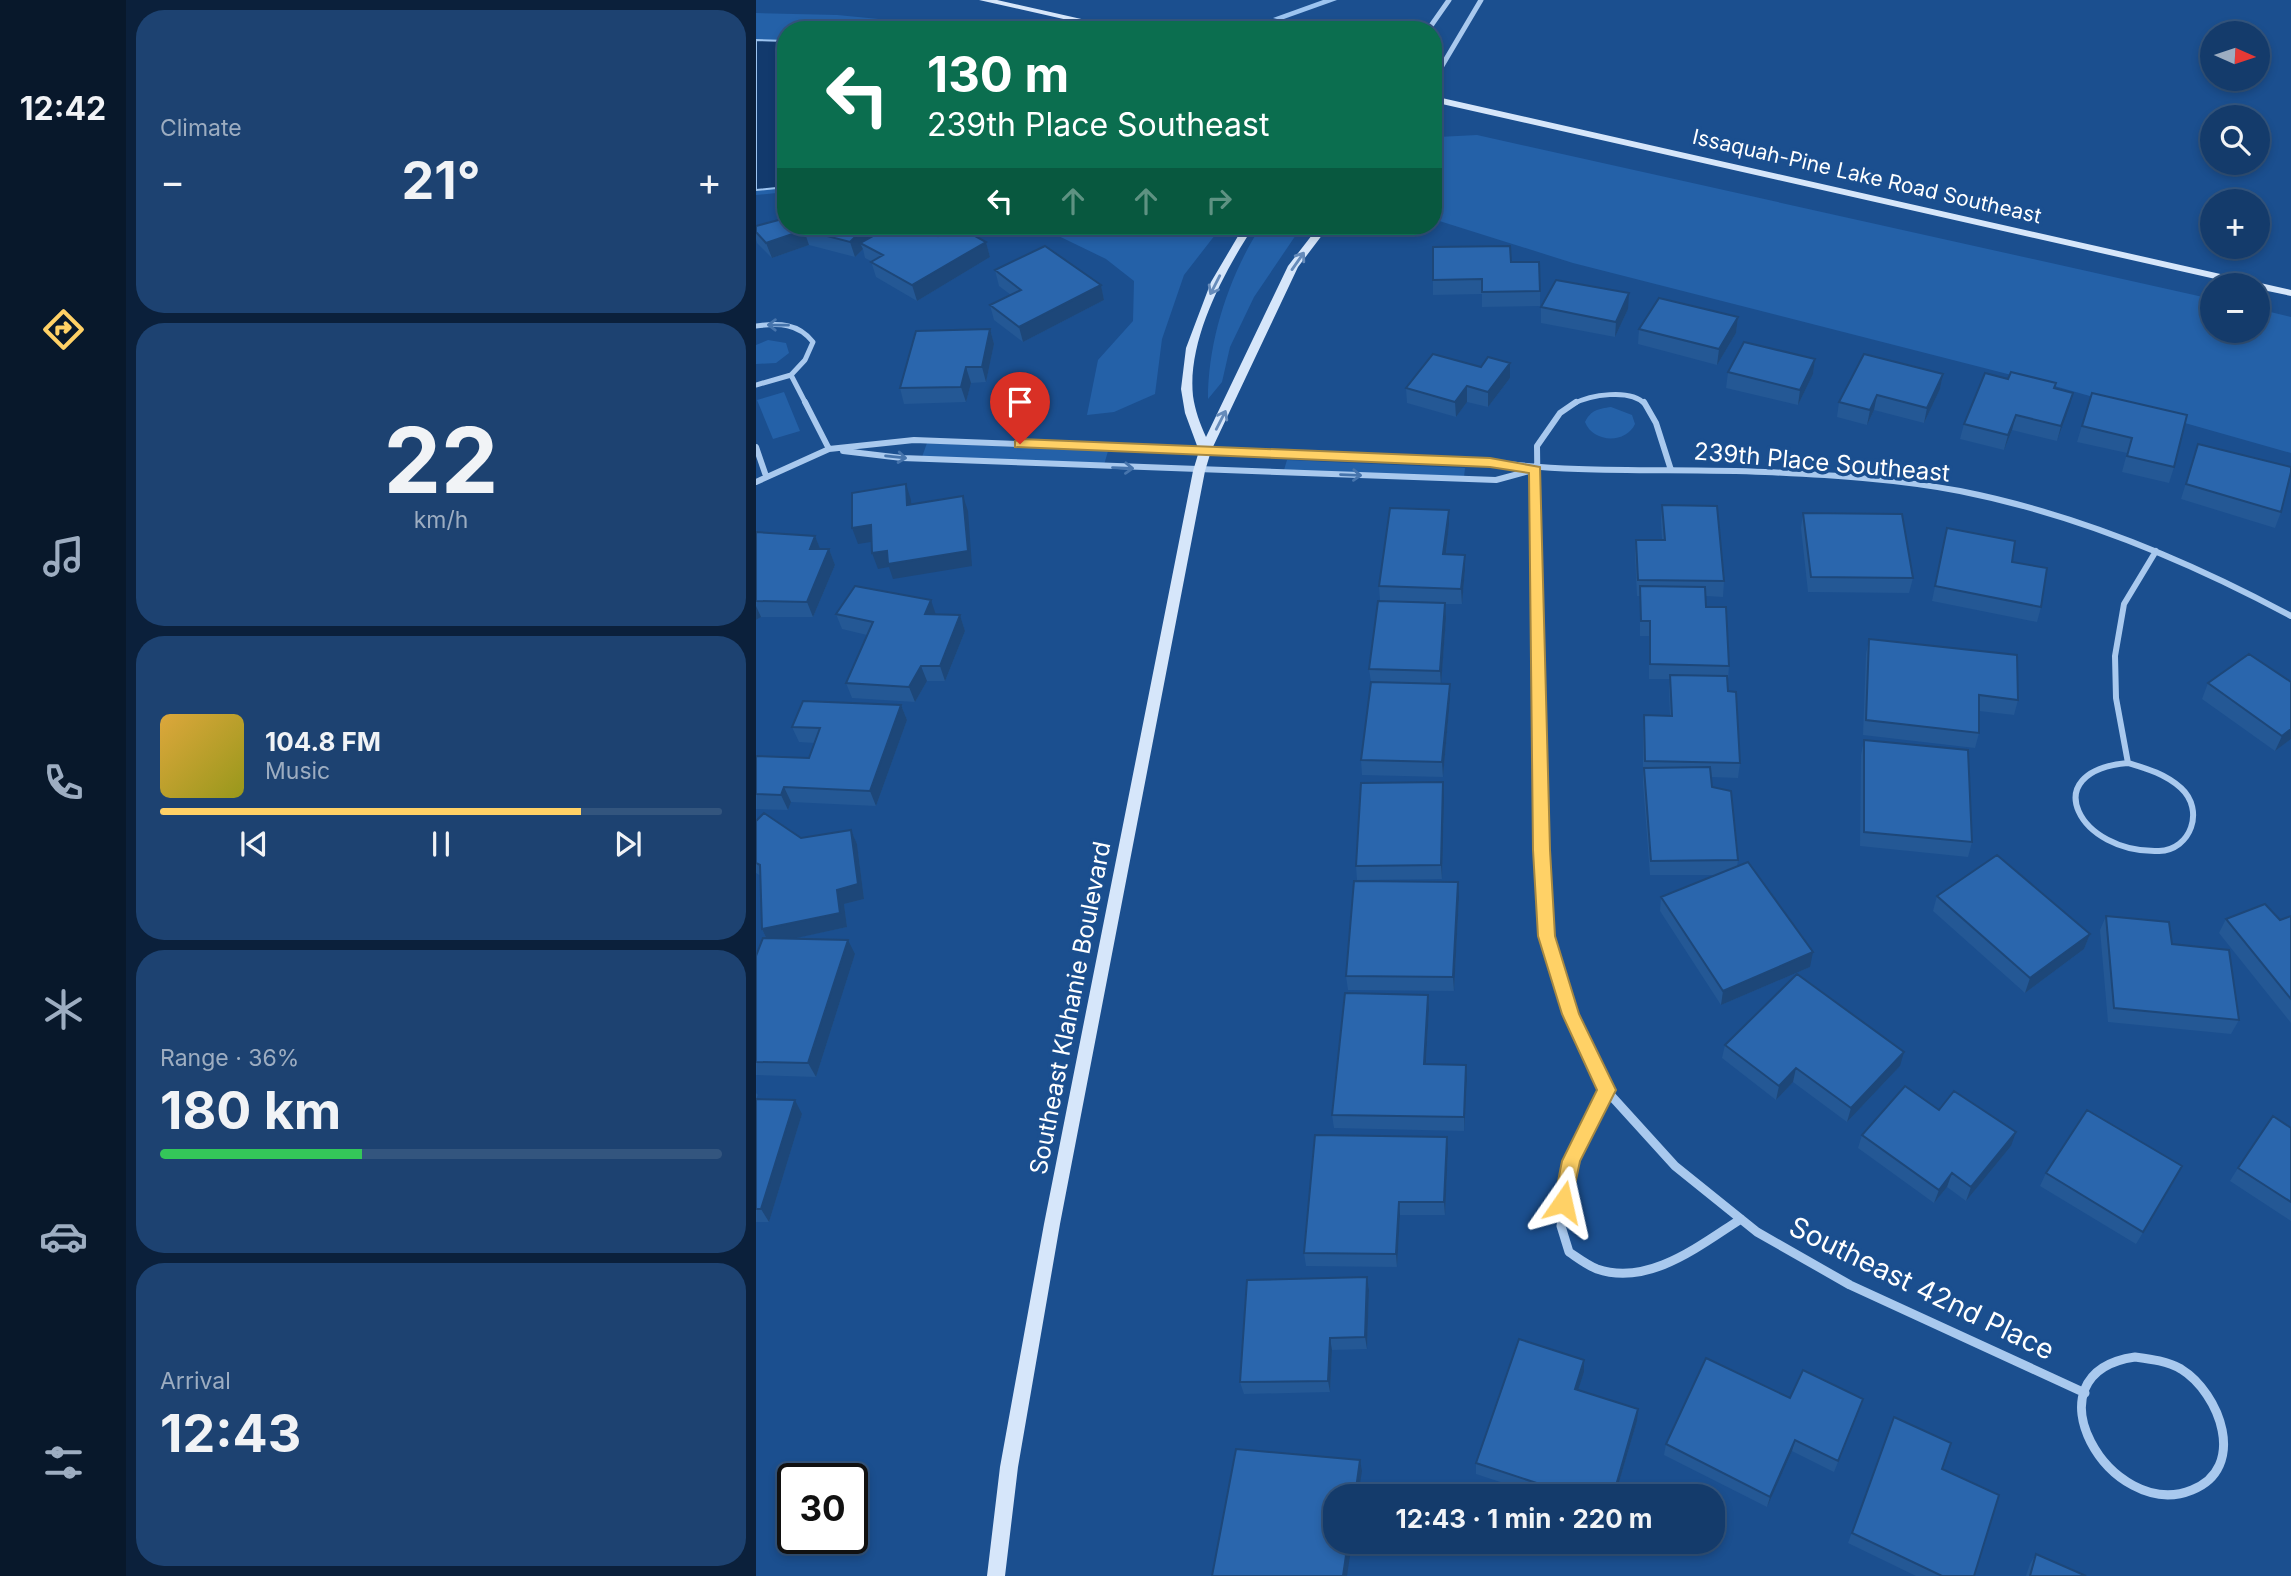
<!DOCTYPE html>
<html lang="en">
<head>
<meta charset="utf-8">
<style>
	:root { --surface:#143b6b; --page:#1d4271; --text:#f1f3f6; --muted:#9dadc1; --line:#33557e; --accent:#ffd166 }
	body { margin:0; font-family:Inter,sans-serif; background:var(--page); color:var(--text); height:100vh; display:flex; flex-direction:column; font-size:26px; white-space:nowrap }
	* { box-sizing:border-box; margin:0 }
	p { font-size:23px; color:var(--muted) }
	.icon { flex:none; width:38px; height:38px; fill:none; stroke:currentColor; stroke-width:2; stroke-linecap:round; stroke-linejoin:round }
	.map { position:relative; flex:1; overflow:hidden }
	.panel { display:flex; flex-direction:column; gap:10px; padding:10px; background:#0b203b; width:630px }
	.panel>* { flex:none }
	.guide { position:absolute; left:21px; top:21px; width:665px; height:214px; border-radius:28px; box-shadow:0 4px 10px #0003,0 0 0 2px var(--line); background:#0b6e4f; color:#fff; overflow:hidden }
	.needle { width:46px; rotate:93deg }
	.buttons { position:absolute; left:1444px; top:21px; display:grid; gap:14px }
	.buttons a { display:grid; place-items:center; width:70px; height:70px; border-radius:50%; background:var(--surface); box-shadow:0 4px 10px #0003,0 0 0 2px var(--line); font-size:35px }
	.speed { position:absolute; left:21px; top:1463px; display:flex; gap:14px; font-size:35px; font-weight:700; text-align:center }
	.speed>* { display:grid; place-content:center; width:91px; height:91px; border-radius:50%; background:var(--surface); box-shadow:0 4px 10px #0003,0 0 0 2px var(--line); line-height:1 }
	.speed .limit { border:4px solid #111; border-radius:10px; background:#fff; color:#111 }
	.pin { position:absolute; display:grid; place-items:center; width:60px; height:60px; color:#fff; margin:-72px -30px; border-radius:50% 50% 50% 0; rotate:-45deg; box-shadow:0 0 7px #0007 }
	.pin .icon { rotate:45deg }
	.me { position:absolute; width:77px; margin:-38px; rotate:11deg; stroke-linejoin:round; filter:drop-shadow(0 0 5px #0008) }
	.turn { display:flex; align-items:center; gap:24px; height:147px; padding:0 35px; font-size:32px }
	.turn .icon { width:91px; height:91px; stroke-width:2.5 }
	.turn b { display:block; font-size:49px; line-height:60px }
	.lanes { display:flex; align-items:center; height:66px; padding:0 35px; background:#0003; justify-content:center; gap:35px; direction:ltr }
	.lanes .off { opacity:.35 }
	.big { font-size:52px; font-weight:700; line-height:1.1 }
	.panel .tile { flex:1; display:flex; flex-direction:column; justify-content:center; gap:10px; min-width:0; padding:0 24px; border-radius:28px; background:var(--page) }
	.panel .dial { align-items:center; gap:0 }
	.dial b { font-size:91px; line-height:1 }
	.song { display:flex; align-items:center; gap:21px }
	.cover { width:84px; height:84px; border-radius:10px; background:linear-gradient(135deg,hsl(40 70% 55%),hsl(60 70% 35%)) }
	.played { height:7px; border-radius:4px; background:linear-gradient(90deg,var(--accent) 75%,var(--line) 75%) }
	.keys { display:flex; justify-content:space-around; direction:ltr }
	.heat { display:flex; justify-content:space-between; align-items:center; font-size:38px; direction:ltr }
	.charge { height:10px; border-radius:5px; background:linear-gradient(90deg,#34c759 36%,var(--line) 0) }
	.trip { position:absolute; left:567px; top:1484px; width:402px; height:70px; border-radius:28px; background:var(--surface); box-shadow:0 4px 10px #0003,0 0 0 2px var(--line); font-weight:700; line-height:70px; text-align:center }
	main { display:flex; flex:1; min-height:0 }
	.tab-bar { display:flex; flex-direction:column; width:126px; justify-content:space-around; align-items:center; background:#08182b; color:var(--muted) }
	.tab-bar .icon { width:49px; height:49px }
	.tab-bar .on { color:var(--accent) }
	.tab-bar b { font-size:32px; color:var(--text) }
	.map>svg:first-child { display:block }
	.green { fill:#2461a8 }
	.water { fill:#123a6d; stroke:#9cc4f0; stroke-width:2 }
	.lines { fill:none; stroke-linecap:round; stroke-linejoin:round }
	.stream { fill:#9cc4f0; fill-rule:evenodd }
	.street-far2 { stroke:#a9c9ee; stroke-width:5 }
	.street-far1 { stroke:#a9c9ee; stroke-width:6 }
	.street { stroke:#a9c9ee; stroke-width:9 }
	.secondary { fill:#d6e6fa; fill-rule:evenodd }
	.wall { fill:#245895 }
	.shaded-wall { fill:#1d4779 }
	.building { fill:#2a66ad; stroke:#1d4779; stroke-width:2 }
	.oneway { stroke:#668bba }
	.oneway2 { stroke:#4674ac }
	.route { fill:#ffd166; stroke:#a68842; stroke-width:2 }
	.labels { text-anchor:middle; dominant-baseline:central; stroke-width:7; stroke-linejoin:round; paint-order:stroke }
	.far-street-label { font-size:21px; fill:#fff; stroke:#1b4f8f }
	.street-label { font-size:24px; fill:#fff; stroke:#1b4f8f }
	.near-street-label { font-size:28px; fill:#fff; stroke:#1b4f8f }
</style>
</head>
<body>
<main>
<nav class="tab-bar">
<b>12:42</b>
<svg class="icon on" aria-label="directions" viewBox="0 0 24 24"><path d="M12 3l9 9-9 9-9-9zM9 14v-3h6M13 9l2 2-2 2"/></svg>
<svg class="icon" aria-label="music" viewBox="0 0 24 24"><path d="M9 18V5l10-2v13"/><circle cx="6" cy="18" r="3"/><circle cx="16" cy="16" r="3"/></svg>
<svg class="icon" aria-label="phone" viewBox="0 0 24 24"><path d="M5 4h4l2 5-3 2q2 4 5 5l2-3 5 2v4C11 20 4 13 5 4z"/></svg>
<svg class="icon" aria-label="climate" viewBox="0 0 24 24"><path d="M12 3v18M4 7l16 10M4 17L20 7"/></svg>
<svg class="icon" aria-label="car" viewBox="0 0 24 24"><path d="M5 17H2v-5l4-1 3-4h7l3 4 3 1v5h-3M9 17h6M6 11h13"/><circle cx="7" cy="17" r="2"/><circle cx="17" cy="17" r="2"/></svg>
<svg class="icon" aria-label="filters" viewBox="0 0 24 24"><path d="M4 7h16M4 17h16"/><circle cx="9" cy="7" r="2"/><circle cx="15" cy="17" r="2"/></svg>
</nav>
<section class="panel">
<div class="tile"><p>Climate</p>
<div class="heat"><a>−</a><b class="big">21°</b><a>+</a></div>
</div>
<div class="tile dial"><b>22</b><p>km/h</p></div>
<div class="tile">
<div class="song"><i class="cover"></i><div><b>104.8 FM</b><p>Music</p></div></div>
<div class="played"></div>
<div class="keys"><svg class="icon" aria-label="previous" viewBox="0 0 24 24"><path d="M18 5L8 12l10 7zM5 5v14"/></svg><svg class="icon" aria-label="pause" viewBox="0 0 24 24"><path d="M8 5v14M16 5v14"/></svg><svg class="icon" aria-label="next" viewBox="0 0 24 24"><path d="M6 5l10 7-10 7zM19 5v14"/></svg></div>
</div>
<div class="tile"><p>Range · 36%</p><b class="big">180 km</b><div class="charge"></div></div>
<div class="tile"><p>Arrival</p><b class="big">12:43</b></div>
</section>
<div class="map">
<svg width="1535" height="1576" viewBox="0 0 1535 1576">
	<rect width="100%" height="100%" fill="#1b4f8f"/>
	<!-- green -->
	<path class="green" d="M0,13L81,15L238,30H30V192L0,195Z
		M721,135L1456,299V331H1502V309L1535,317V453L1295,385L817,263L677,219V140L682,137Z
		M282,226H466L428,275L406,339L399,394L358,412L331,415L342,360L377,321L378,281L350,259Z
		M505,226H546L498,297L474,347L466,382L452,399C452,340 473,276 505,226Z
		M12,340L30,343L33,353L20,363L0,364V345Z
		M28,392L44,431L17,439L1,400Z
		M855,407L876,415L879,424C870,444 837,443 829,422C835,410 842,409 855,407Z
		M171,443L352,451L348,465L166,457Z
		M531,460L709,468L708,477L528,470Z"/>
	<!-- water -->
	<path class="water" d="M0,40L30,41V187L0,190Z"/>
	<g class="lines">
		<!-- stream -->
		<path class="stream" d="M567,0H581L525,20L517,18Z"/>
		<!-- street-far2 -->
		<path class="street-far2" d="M672,30L693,0
			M677,81L725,0
			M0,326C23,323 42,323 57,342L49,360L35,375L50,404
			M0,385L35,375
			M817,404C834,395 874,388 889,404"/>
		<!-- street-far1 -->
		<path class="street-far1" d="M49,402L73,449
			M888,402L900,423L915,470
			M0,447L10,476
			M87,451L146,458L740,480L777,470
			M0,482L73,449L158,440L734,462C826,474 917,468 1009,472C1074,475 1140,479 1204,491C1320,514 1431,560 1535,616
			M1372,763C1392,769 1409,774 1425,788C1449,810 1435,850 1403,851C1323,854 1279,771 1372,763Z
			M1372,763L1360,698L1359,656L1368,604L1400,551
			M790,918L786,850L781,446L804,413L820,402"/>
		<!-- street -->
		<path class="street" d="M790,917L791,936L814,1014L850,1090L919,1166L1001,1232L1094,1285L1329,1393
			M850,1090L815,1161L805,1226L813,1252C822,1258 831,1265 841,1269C893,1287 944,1245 985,1219
			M1379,1357C1394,1359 1411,1361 1425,1369C1464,1393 1492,1468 1436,1490C1355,1523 1266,1373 1379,1357Z"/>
		<!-- secondary -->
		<path class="secondary" d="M223,0H241L374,30H356Z
			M677,96L1535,290V296L1502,289V285H1486L677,102Z
			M488,226H498C468,272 431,340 437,396C439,410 444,424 450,437L532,266L563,226H573L542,267L455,451L449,471L304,1224L262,1467L249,1576H231L244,1467L288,1224L437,471L443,451L429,413L425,389L430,348L455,282Z"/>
	</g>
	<!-- wall -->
	<path class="wall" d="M0,226H130L125,232L182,236L230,242L234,257L161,301L120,277L115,261L109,258L107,249L99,257L53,245L16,258L1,243L0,239Z
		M755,262L784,291V306L726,307V294L677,295V280Z
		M239,270L345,285L348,300L267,342L238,320L234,305L255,295L243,286Z
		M785,307L872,309L859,337L785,323Z
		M982,317L980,333L961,365L882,344L883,329Z
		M234,329L238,344L230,382L215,383L210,402L148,404L144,388Z
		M1059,359L1057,374L1042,405L970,388L972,372Z
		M754,363V378L732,407L711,402L700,417L651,403L650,388L725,367Z
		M1187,374L1184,389L1168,423L1118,410L1111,425L1081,417L1083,402Z
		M1252,379L1299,388L1313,408L1301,441L1256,430L1248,450L1204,439L1208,424Z
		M1336,393L1418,467L1413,483L1366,472L1371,453L1321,442Z
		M1442,444L1525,512L1519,528L1425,499Z
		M906,505L968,581L967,597L950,596V607L973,666L972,680V691L984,763L982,778L955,777L956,787L982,860L981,867L1054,967L965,1005L904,911L905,897L961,875H894L887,783V731L888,715L914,716L913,690L914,679H893V636H884V596H881L879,555L880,540H906L905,521Z
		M693,510V525L690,554L709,555V570L706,604H689L690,618L685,684H694V699L687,777L606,775L605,760L615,682L613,669L624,601L623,586Z
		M1047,513L1157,578L1153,593L1052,592L1045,528Z
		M1191,528L1256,562L1285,607L1281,622L1176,601Z
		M0,532L59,536L64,549H73L79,565L57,617H5L0,620Z
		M80,614H180L204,615L209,631L189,681H171L159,702L96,698L90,683L111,635L86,629Z
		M1113,639L1262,700L1258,715L1223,711V733L1219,748L1107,735L1110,654Z
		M1535,682V739L1519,751L1446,699L1452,683Z
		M145,705L151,720L120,806L35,802L32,810L0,809V756L53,758L59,743L43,742L36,727Z
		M1108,740L1216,842L1212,857L1104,846L1105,755Z
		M687,782L688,797L686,879L601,880L600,866Z
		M0,821L45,838L95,830L101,844L108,899L88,904L91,927L39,938L99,954L60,1077L0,1075V956L10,938L6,929L5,876L0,873Z
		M1181,896L1334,934L1328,949L1269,993L1177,911Z
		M703,897L698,991L592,990L590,976Z
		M1350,916L1416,944L1483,1020L1475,1034L1352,1022L1344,930Z
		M1535,916V1023L1463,933L1470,919L1524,920Z
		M672,995L673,1009L670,1064L711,1079L708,1131L578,1128L576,1115Z
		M969,1045L1144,1066L1091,1122L1037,1082L1020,1100L966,1058Z
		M0,1093L2,1095L0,1099L46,1114L13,1222H0Z
		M1183,1110L1255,1146L1210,1201L1191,1187L1178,1203L1102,1148L1106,1135Z
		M1535,1128V1221L1474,1181L1482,1168Z
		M692,1150L689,1215H644L641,1267L550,1266L548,1253Z
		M1290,1173L1419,1179L1380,1244L1284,1186Z
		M611,1277L613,1290L611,1349L576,1350L574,1392L488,1394L484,1382Z
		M828,1360V1372L822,1390L881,1421L859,1496H787L720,1474V1463Z
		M1034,1398L1107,1399L1078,1472L1036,1451L1011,1507L908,1455L910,1444Z
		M1138,1417L1186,1469L1218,1576H1160L1092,1543Z
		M1280,1554L1330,1576H1270L1274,1564Z"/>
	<!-- shaded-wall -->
	<path class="shaded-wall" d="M110,226H130L110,246L104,243L107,249L99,257L94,242Z
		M48,230L53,245L16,258L10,243Z
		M230,242L234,257L161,301L156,285Z
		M345,285L348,300L267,342L263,327Z
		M873,293L872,309L859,337L860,322Z
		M982,317L980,333L961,365L963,349Z
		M234,329L238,344L230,382L226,367Z
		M1059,359L1057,374L1042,405L1044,390Z
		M754,363V378L732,407V392Z
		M210,367L215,383L210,402L205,387Z
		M1187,374L1184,389L1168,423L1171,408Z
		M711,386V402L700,417L699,402Z
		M1317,393L1313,408L1301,441L1305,426Z
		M1121,395L1118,410L1111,425L1114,410Z
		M1260,415L1256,430L1248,450L1252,435Z
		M150,484L155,500L156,520L151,505Z
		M207,496L212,511L216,566L137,579L133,567L122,569L116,553Z
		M693,510V525L688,570L687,554Z
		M115,525L121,541L102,544L96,528Z
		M59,536L65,551L54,549Z
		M73,549L79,565L57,617L51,602Z
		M709,555V570L706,604L705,589Z
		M175,600L180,615L169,614Z
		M689,603L690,618L685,686L684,671Z
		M0,606L5,617L0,620Z
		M204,615L209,631L189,681L184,666Z
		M165,666L171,681L159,702L153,687Z
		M694,684V699L687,777L686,762Z
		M145,705L151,720L120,806L114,791Z
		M1535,729V739L1519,751L1526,736Z
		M687,782L688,797L686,879L685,865Z
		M28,787L35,802L32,810L25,795Z
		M95,830L101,844L108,899L88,904L91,927L13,944L6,929L81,890Z
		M702,882L703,897L698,991L697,977Z
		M1334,934L1328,949L1269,993L1274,978Z
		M92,940L99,954L60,1077L52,1063Z
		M1057,952L1054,967L965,1005L967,991Z
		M672,995L673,1009L669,1078L668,1064Z
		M1148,1052L1144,1066L1091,1122L1095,1108Z
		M710,1065L711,1079L708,1131V1117Z
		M1040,1068L1037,1082L1020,1100L1023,1086Z
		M39,1100L46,1114L13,1222L5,1209Z
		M1260,1132L1255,1146L1210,1201L1215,1187Z
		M691,1137L692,1150L689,1215L688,1202Z
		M1196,1173L1191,1187L1178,1203L1183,1190Z
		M643,1202L644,1215L641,1267L640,1254Z
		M611,1277L613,1290L611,1349L609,1337Z
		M574,1338L576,1350L574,1392L572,1381Z
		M828,1360V1372L819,1400V1389Z
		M882,1409L881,1421L859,1496H857Z
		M1039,1440L1036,1451L1011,1507L1014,1497Z
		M604,1460L606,1471L602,1496H599Z
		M592,1542H596L591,1576H587Z"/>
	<!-- building -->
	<path class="building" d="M30,218V226H110L94,242L48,230L10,243L0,232V226Z
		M135,226H164L182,236L199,226H201L230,242L156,285L115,262L127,255L104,243Z
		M289,246L345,285L263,327L234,305L265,290L239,270Z
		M754,246L755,262H783L784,291L726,292V279L677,280V247Z
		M800,280L873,293L860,322L785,307Z
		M903,298L982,317L963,349L883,329Z
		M234,329L226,367H210L205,387L144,388L160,331Z
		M988,342L1059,359L1044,390L972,372Z
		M677,354L725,367L732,357L754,363L732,392L711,386L699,402L650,388Z
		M1108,354L1187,374L1171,408L1121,395L1114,410L1083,402Z
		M1255,372L1300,383L1298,388L1317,393L1305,426L1260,415L1252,435L1208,424L1229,373L1252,379Z
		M1336,393L1431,415L1418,467L1371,456L1376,438L1326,426Z
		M1442,444L1535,467V472L1525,512L1430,484Z
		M150,484L151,505L207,496L212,551L132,564L131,551L116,553L115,525L96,528V493Z
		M906,505L961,506L968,581L882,580L880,540H909Z
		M634,508L693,510L687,554L709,555L705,589L623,586Z
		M1047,513L1146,514L1157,578L1055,577Z
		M1191,528L1259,541L1256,562L1291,568L1285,607L1179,586Z
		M0,532L59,536L54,549H73L51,602L0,601Z
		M99,586L175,600L169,614L204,615L184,666H165L153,687L90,683L117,622L80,614Z
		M884,586L949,587L950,607H970L973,666L894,664V621H885Z
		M622,601L689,603L684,671L613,669Z
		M1113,639L1261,655L1262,700L1223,695V733L1110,720Z
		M1493,654L1535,682V729L1526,736L1452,683Z
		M914,675L971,676L972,691L980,692L984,763L889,761L888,715L916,716Z
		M615,682L694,684L686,762L605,760Z
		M47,701L145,705L114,791L28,787L25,795L0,794V756L53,758L64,728L36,727Z
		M1108,740L1212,750L1216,842L1108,832Z
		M954,767L956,787L975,791L982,860L895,861L888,768Z
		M687,782L685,865L600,866L605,783Z
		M8,813L45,838L95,830L102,884L81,890L84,913L6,929L4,865L0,863V821Z
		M1241,855L1334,934L1274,978L1181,896Z
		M992,862L1057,952L967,991L905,897Z
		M598,881L702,882L697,977L590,976Z
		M1509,904L1524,920L1535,916V999L1470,919Z
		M1350,916L1413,922L1416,944L1473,950L1483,1020L1358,1008Z
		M7,938L92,940L52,1063L0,1062V956Z
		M1041,974L1148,1052L1095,1108L1040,1068L1023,1086L969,1045Z
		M589,993L672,995L668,1064L710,1065L708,1117L576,1115Z
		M1149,1086L1183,1110L1198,1091L1260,1132L1215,1187L1196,1173L1183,1190L1106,1135Z
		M0,1099L39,1100L5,1209H0Z
		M1331,1110L1426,1166L1387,1232L1290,1173Z
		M1517,1116L1535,1128V1202L1482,1168Z
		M559,1135L691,1137L688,1202H643L640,1254L548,1253Z
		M611,1277L609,1337L574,1338L572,1381L484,1382L491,1280Z
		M763,1339L828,1360L819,1389L882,1409L857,1496H820L720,1463Z
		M950,1358L1034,1398L1047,1370L1107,1399L1082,1461L1039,1440L1014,1497L910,1444Z
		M1138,1417L1195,1443L1186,1469L1243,1495L1218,1576H1186L1096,1533Z
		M480,1449L604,1460L599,1496H579V1542H592L587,1576H456Z
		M1280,1554L1330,1576H1274Z"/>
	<!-- one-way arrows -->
	<defs><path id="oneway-shaft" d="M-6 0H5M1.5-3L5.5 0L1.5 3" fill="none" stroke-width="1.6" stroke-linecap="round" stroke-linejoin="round" transform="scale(1.75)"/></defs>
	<g class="oneway">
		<use href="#oneway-shaft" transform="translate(542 261) rotate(-55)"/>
		<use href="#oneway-shaft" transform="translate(459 285) rotate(117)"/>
		<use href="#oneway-shaft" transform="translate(465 420) rotate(-63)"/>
	</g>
	<g class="oneway2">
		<use href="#oneway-shaft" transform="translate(22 325) rotate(-179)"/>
		<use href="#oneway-shaft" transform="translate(140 457) rotate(6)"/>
		<use href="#oneway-shaft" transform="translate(367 468) rotate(2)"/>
		<use href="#oneway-shaft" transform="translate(595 475) rotate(2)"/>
	</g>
	<!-- route -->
	<path class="route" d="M264,439L734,458L784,467L794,850L799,936L823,1014L860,1090L824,1161L814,1208L807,1211L800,1208L798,1202L806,1161L841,1090L806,1014L782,936L777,850L773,473L734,467L259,447V441Z"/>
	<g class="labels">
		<!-- far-street labels -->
		<g class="far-street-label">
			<text transform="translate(1111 176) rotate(13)">Issaquah-Pine Lake Road Southeast</text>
		</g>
		<!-- street labels -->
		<g class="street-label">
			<text transform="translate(1066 462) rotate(5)">239th Place Southeast</text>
			<text transform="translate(314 1008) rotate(-79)">Southeast Klahanie Boulevard</text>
		</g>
		<!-- near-street labels -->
		<g class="near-street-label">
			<text transform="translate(1166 1288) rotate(26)">Southeast 42nd Place</text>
		</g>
	</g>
</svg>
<div class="buttons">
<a><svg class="needle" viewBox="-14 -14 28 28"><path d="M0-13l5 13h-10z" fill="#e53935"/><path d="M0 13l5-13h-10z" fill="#9dadc1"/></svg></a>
<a><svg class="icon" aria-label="search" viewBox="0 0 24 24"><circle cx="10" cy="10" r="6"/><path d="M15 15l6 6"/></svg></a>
<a>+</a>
<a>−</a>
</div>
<div class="speed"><div class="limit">30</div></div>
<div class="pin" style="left:264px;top:444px;background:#d93025"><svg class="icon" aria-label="arrive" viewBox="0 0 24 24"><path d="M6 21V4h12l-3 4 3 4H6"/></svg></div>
<svg class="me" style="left:807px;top:1202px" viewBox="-20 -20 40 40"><path d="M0-17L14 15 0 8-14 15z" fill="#ffd166" stroke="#fff" stroke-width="4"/></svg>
<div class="trip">12:43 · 1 min · 220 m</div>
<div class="guide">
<div class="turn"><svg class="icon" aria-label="left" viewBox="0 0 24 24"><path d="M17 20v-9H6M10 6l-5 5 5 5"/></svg><div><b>130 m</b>239th Place Southeast</div></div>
<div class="lanes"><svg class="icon" aria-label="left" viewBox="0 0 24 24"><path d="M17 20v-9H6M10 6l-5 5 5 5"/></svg><svg class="icon off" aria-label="ahead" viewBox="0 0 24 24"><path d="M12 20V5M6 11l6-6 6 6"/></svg><svg class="icon off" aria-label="ahead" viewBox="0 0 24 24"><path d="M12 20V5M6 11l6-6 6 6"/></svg><svg class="icon off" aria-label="right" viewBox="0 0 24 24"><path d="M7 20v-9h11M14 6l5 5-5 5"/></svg></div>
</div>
</div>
</main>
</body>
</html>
